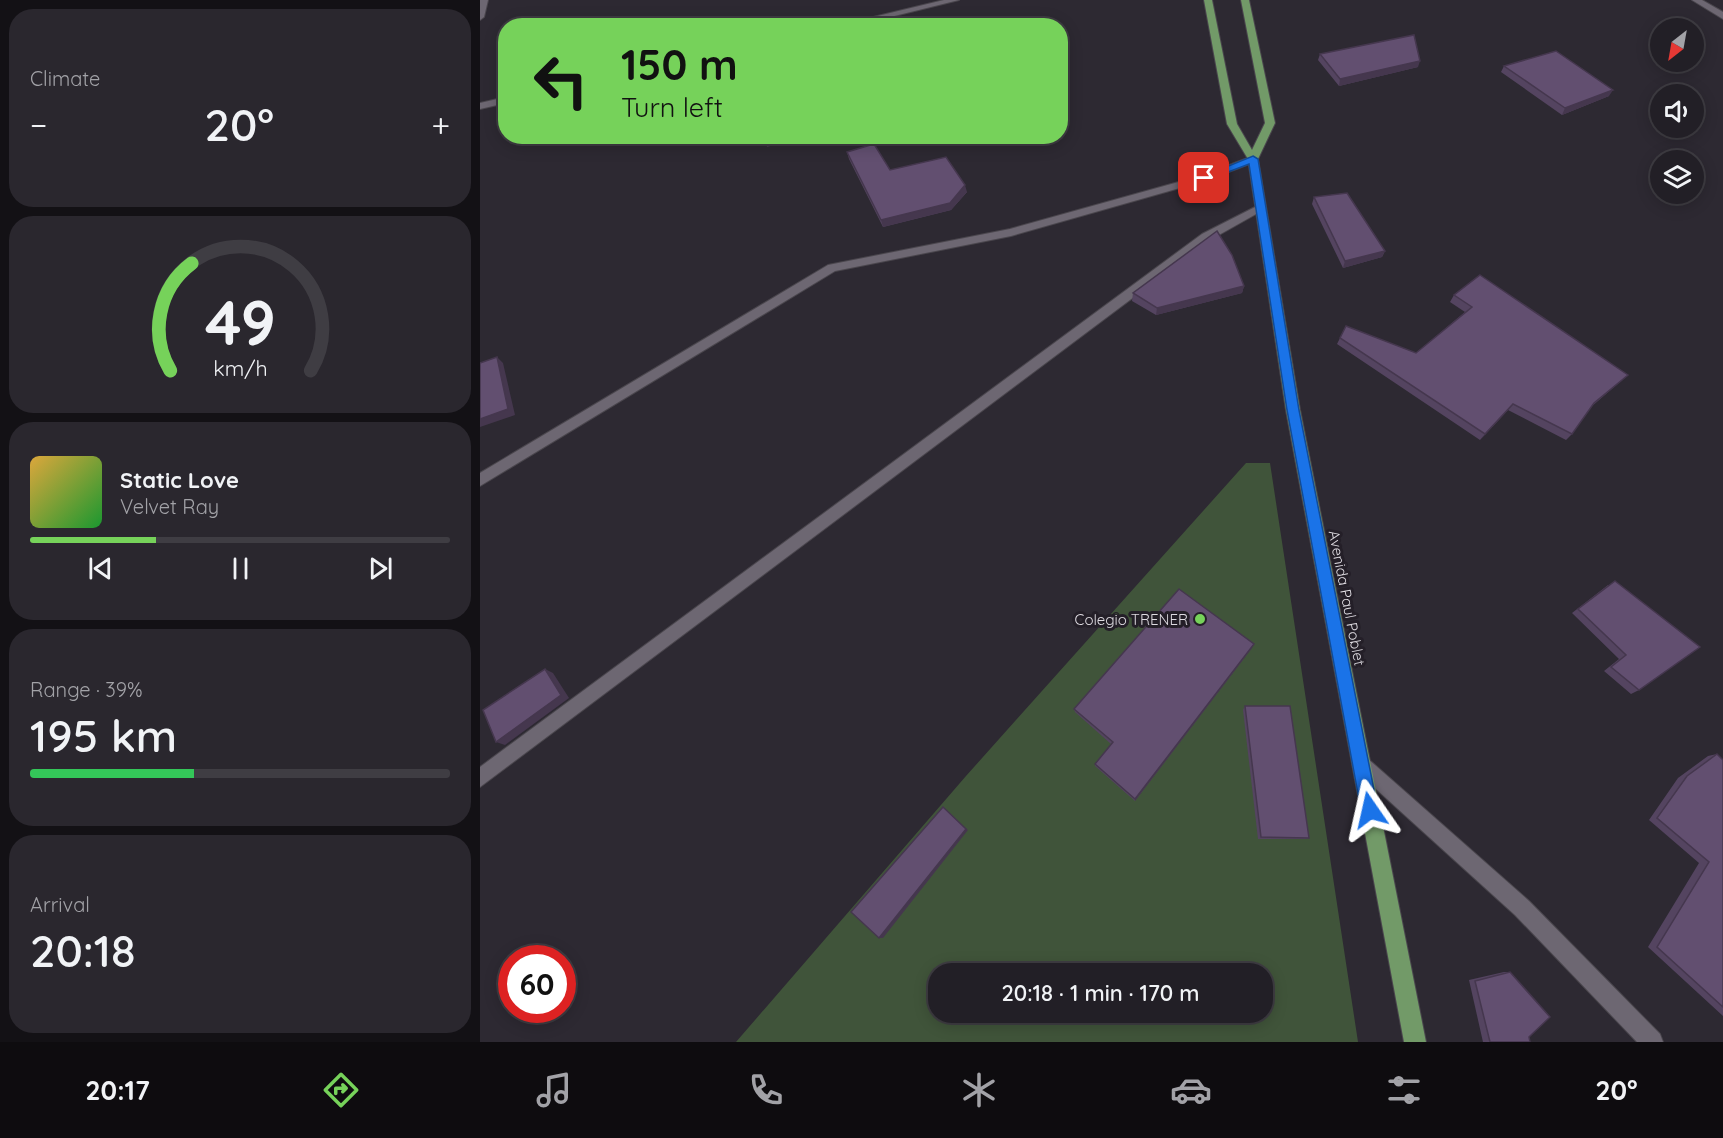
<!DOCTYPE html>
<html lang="en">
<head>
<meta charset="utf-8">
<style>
	:root { --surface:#221f26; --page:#2a272e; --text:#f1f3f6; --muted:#a2a2a7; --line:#3f3d43; --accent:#76d25a }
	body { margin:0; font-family:Quicksand,sans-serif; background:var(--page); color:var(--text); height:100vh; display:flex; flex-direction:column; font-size:22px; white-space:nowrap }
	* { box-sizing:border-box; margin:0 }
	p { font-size:20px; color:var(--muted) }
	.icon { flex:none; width:33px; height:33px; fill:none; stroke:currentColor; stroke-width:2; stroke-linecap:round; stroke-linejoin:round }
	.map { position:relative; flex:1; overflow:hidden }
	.drawer { display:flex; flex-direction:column; gap:9px; padding:9px; background:#131115; width:480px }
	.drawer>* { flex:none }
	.hud { position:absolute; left:18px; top:18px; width:570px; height:126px; border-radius:24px; box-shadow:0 3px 15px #0003,0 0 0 2px var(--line); background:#76d25a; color:#111; overflow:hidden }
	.needle { width:39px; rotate:211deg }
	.controls { position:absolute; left:1170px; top:18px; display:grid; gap:12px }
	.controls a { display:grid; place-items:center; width:54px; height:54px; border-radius:50%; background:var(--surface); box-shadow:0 3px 15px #0003,0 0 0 2px var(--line); font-size:30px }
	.speed { position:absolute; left:18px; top:945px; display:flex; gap:12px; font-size:30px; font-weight:700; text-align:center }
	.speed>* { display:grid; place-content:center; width:78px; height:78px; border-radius:50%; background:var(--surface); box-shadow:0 3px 15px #0003,0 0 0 2px var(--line); line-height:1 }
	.speed .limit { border:9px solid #d22; background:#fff; color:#111 }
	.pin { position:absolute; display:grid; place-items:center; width:51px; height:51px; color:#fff; margin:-26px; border-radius:12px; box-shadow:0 3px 9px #0006 }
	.me { position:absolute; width:66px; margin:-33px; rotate:349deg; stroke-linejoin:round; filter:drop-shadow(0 0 4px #0008) }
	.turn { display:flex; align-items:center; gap:21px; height:126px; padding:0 24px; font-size:27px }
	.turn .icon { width:78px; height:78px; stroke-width:2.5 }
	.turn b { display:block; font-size:42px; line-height:51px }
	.big { font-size:45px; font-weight:600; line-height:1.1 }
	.drawer .widget { flex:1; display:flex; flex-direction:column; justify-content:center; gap:9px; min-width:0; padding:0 21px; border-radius:24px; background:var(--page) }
	.drawer .dial { align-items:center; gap:0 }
	.dial svg { height:156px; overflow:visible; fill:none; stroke:var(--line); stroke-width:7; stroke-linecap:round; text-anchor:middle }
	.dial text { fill:var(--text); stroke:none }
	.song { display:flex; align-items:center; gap:18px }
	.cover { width:72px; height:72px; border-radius:9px; background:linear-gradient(135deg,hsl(40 70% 55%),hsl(130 70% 35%)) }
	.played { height:6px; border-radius:3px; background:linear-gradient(90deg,var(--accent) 30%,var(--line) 30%) }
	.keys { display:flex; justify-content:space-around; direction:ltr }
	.heat { display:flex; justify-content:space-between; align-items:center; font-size:33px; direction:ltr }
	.charge { height:9px; border-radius:4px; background:linear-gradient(90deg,#34c759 39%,var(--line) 0) }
	.trip { position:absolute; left:448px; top:963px; width:345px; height:60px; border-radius:24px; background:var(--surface); box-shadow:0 3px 15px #0003,0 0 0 2px var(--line); font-weight:600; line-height:60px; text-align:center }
	.tabs { display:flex; height:96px; justify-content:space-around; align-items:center; background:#0e0c0f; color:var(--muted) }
	.tabs .icon { width:42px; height:42px }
	.tabs .active { color:var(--accent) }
	.tabs b { font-size:27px; color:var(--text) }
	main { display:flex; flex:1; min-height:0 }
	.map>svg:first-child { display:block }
	.green { fill:#40543a; fill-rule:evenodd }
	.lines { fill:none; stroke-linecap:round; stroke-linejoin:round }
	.service-casing { stroke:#4a464d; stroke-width:2 }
	.minor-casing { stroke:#4a464d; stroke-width:2 }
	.primary-casing { stroke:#4a464d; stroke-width:2 }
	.service { fill:#6d6772; fill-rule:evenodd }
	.minor { fill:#6d6772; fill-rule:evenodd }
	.primary { fill:#729a68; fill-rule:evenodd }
	.wall { fill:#544460 }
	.shaded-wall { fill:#45374e }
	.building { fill:#624f70; stroke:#45374e; stroke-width:1.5 }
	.route { fill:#1a73e8; stroke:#114b97; stroke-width:1.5 }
	.poi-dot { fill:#76d25a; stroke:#241f28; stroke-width:2 }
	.labels { text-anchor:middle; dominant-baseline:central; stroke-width:6; stroke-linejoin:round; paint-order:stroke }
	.street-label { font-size:15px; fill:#dfdce2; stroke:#241f28 }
	.poi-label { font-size:15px; fill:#dfdce2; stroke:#241f28; text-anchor:end }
</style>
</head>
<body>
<main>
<section class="drawer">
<div class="widget"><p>Climate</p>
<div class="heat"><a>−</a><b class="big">20°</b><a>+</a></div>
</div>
<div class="widget dial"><svg viewBox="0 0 100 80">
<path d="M14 69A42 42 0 1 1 86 69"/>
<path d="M14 69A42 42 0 0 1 25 14" stroke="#76d25a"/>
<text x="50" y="56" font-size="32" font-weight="700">49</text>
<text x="50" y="72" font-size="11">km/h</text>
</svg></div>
<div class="widget">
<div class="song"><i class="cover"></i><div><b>Static Love</b><p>Velvet Ray</p></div></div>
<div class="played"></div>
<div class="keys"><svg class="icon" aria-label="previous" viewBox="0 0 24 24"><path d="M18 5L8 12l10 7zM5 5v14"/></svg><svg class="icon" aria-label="pause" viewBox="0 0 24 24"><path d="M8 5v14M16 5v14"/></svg><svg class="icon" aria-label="next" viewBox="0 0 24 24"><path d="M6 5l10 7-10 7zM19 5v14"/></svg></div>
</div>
<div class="widget"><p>Range · 39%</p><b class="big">195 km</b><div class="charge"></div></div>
<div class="widget"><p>Arrival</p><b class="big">20:18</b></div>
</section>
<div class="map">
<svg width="1243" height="1042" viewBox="0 0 1243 1042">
	<rect width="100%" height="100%" fill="#2d2932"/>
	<!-- green -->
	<path class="green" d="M766,463H790L878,1042H256L486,776ZM459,974H783V1012H459Z"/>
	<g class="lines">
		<!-- service casing -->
		<g class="service-casing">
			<path id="service" d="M781,204L785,205V209L730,240L0,787V767L722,234Z"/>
		</g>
		<!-- minor casing -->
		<g class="minor-casing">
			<path id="minor" d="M0,0H8L4,17L0,20Z
				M464,0H479L374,26H356Z
				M1212,0H1222L1243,12V19Z
				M26,97V103L0,109V103Z
				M773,156L778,159L777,161L728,180L531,236L355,271L0,486V473L348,265L530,229L720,176Z
				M881,755L887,758L1049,901L1180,1034L1183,1042H1157L1035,915L875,770L872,764L875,758Z"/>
		</g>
		<!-- primary casing -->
		<g class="primary-casing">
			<path id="primary" d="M724,0H732L757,124L772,150L785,123L761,0H769L795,123L778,159L820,410L946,1042H924L806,410L768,159L747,124Z"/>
		</g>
		<!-- service -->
		<use href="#service" class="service"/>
		<!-- minor -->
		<use href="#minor" class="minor"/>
		<!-- primary -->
		<use href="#primary" class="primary"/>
	</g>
	<!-- wall -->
	<path class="wall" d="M840,54L938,67L859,86L838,60Z
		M1024,66L1129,96L1082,115L1021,72Z
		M367,152L410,170L487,192L471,210L403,227L369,159Z
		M834,197L905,251L902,257L863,268L832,204Z
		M764,286L762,293L676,315L652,301L653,293Z
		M974,295L1141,381L1111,407L1092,434L1086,440L1028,410L1000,440L857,344L860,338L936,353L985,312L970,302Z
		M1128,585L1159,690L1151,694L1124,671L1139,659L1092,613Z
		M772,648L655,801L615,766V764L631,744L595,712L594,709Z
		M765,706L829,838L826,839H778L763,710Z
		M1237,754L1243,760V1016L1168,947L1219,863L1169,820L1198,778L1228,756Z
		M1024,972H1030L1050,1042H1003L989,980Z"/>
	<!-- shaded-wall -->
	<path class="shaded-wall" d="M940,61L938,67L859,86L860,79Z
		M1133,90L1129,96L1082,115L1085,108Z
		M297,136H322L287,147L285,140Z
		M485,185L487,192L471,210L403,227L401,220Z
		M905,251L902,257L863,268L865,261Z
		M764,286L762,293L676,315L677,308Z
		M17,357L23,363L35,415L0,427V419Z
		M1033,404L1028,410L1000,440L1005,434Z
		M774,644L772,648L655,801V799Z
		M65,669L73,673L89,698L25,745L16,742Z
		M463,807L488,830L403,938H399Z"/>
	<!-- building -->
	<path class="building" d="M934,35L940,61L860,79L840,54Z
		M1076,51L1133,90L1085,108L1024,66Z
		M282,136H297L285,140Z
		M394,144L410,170L466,157L485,185L470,203L401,220L367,152Z
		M867,193L905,251L865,261L834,197Z
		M737,231L752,255L764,286L677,308L653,293Z
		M1000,275L1148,375L1114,403L1092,434L1033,404L1005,434L860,338L866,326L936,353L992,307L974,295Z
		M17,357L28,409L0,419V363Z
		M1135,581L1220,647L1159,690L1131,667L1146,655L1098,609Z
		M699,589L774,644L655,799L615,764L633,742L594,709Z
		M65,669L81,695L16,742L3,710Z
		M765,706H810L829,838L781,837Z
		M1237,754L1243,760V1007L1177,947L1229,862L1177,818L1207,776Z
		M463,807L486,829L399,938L371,912Z
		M1030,972L1070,1017L1049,1037L1050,1042H1010L995,981Z"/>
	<!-- route -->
	<path class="route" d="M773,156L778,159L819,410L898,810L896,816L890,819L884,816L881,810L807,410L769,164L727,180L719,178Z"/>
	<!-- markers -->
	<circle class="poi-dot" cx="720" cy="619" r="6"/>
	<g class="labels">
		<!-- street labels -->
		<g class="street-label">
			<text transform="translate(867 598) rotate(79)">Avenida Paul Poblet</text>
		</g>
		<!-- poi labels -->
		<g class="poi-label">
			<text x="708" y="619">Colegio TRENER</text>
		</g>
	</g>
</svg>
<div class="controls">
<a><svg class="needle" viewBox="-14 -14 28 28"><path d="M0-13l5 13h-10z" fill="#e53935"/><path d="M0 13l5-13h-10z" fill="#a2a2a7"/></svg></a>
<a><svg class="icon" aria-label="sound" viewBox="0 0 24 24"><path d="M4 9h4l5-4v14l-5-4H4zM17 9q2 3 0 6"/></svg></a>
<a><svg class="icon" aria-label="layers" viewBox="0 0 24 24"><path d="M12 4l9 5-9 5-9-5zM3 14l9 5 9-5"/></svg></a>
</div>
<div class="speed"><div class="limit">60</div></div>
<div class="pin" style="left:724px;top:178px;background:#d93025"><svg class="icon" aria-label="arrive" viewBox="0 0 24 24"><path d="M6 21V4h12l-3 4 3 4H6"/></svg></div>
<svg class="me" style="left:890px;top:810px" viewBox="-20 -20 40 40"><path d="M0-17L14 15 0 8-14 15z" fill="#1a73e8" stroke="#fff" stroke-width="4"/></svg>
<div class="trip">20:18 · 1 min · 170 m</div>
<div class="hud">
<div class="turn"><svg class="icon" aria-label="left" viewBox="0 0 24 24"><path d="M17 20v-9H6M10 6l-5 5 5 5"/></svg><div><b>150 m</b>Turn left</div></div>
</div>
</div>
</main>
<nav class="tabs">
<b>20:17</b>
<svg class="icon active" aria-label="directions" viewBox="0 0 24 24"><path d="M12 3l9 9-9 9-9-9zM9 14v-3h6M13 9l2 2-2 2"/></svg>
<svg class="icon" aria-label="music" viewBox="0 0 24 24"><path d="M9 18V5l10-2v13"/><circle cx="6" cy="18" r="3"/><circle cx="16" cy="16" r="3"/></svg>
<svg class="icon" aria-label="phone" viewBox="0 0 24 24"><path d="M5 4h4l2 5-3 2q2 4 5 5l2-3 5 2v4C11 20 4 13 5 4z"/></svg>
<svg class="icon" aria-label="climate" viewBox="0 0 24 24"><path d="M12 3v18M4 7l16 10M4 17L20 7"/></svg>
<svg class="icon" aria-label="car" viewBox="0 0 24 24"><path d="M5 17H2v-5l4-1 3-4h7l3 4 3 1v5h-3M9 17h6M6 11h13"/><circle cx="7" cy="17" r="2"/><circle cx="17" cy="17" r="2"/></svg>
<svg class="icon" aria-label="filters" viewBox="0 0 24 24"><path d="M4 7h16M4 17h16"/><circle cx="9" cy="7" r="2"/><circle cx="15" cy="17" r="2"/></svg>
<b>20°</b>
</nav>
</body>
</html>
